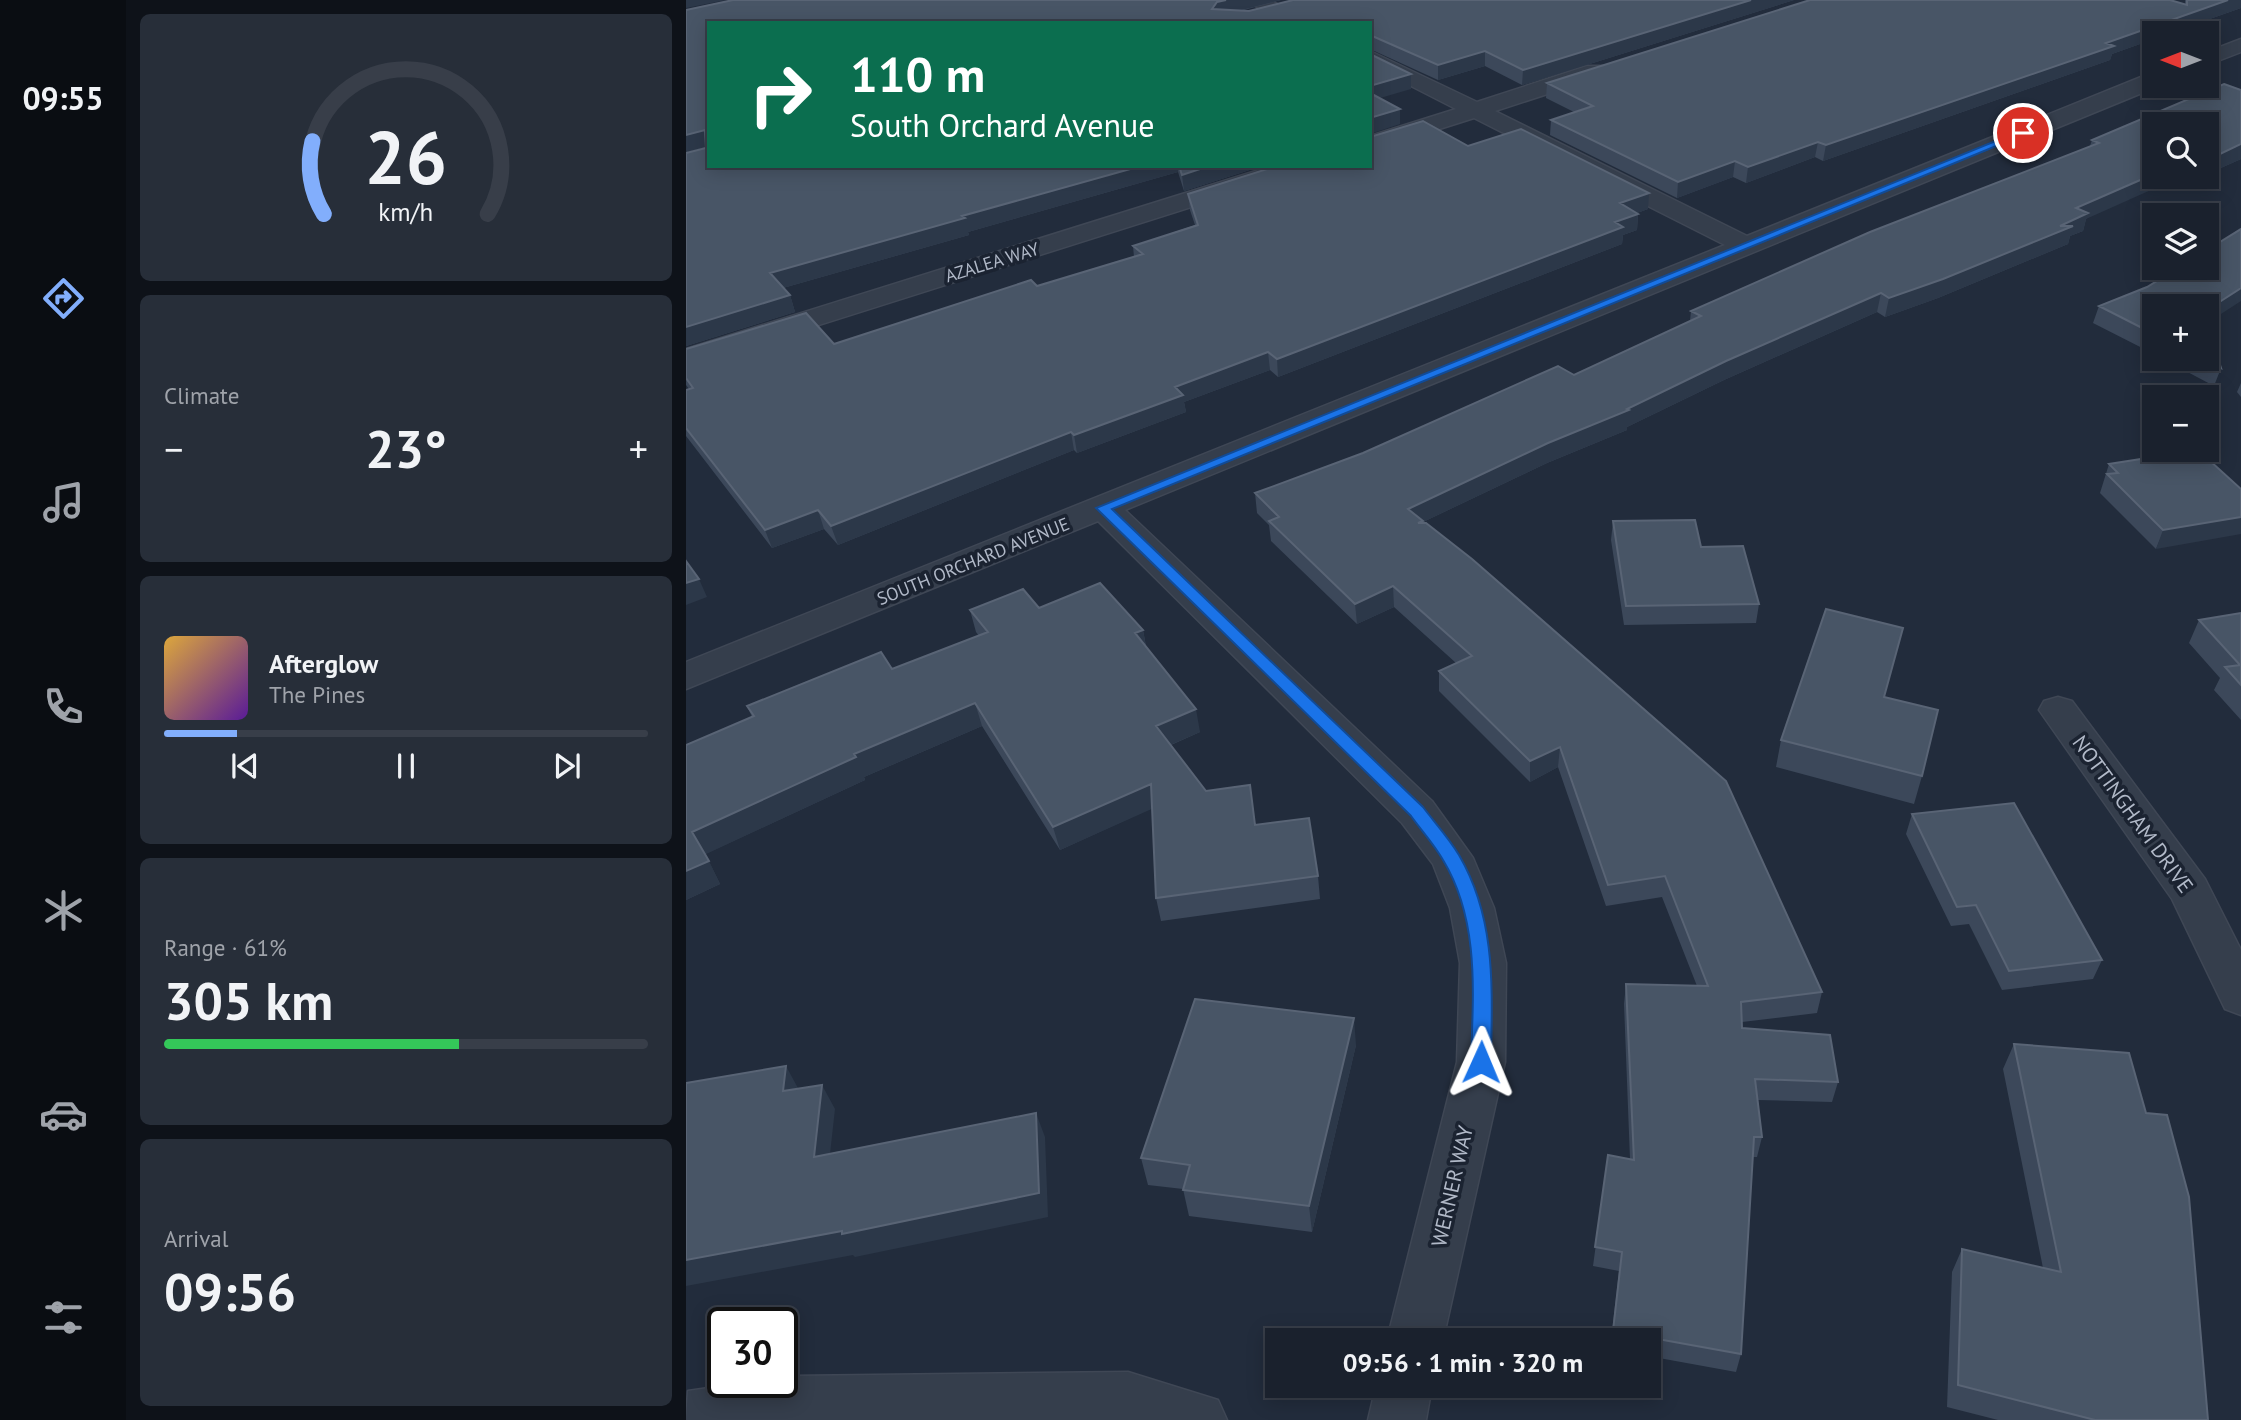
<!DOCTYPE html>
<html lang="en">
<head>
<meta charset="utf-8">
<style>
	:root { --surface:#1a212d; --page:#272e39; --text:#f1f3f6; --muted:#9fa3aa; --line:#383e49; --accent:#82aefc }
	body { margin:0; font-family:"PT Sans",sans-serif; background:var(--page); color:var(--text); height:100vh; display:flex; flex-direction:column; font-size:26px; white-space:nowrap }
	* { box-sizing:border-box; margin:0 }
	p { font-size:23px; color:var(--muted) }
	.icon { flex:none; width:38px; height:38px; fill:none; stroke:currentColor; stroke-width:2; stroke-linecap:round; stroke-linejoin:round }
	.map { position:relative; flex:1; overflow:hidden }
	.sheet { display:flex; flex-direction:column; gap:14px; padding:14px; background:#0e1219; width:560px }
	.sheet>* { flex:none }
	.top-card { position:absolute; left:21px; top:21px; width:665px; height:147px; border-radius:0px; box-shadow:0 4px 18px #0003,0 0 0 2px var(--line); background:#0b6e4f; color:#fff; overflow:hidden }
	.needle { width:46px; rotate:270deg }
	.fabs { position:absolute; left:1456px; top:21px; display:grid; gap:14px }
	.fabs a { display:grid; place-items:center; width:77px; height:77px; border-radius:0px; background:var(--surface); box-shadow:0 4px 18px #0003,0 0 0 2px var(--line); font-size:35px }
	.speed { position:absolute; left:21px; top:1307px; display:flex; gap:14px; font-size:35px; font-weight:700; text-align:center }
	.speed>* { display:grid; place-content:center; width:91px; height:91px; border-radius:50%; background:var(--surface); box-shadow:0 4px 18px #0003,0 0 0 2px var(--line); line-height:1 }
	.speed .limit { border:4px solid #111; border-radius:10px; background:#fff; color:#111 }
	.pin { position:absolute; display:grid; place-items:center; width:60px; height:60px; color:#fff; margin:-30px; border:4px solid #fff; border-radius:50%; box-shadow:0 2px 7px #0007 }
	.me { position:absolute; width:77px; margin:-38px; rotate:1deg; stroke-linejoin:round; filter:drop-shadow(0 0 5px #0008) }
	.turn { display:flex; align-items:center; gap:24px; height:147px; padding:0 28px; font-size:32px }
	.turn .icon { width:91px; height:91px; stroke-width:2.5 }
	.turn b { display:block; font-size:49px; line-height:60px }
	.big { font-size:52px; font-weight:600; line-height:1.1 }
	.sheet .widget { flex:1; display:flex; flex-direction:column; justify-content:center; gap:10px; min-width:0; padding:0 24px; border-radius:10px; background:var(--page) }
	.sheet .dial { align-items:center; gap:0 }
	.dial svg { height:182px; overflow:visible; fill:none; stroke:var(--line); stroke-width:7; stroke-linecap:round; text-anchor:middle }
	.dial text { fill:var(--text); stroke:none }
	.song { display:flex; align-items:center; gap:21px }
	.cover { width:84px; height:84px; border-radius:10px; background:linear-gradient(135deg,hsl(40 70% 55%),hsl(270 70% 35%)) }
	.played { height:7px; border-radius:4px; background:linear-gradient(90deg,var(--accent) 15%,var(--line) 15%) }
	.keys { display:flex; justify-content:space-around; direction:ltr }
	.heat { display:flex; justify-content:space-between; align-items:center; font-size:38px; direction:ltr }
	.charge { height:10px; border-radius:5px; background:linear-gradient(90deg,#34c759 61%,var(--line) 0) }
	.trip { position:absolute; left:579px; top:1328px; width:396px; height:70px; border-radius:0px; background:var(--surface); box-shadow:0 4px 18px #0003,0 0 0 2px var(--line); font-weight:600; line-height:70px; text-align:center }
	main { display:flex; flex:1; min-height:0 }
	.menu { display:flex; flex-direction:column; width:126px; justify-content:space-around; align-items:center; background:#0a0d12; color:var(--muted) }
	.menu .icon { width:49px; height:49px }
	.menu .active { color:var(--accent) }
	.menu b { font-size:32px; color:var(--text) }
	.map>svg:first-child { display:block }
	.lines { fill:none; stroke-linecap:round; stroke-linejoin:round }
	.minor-casing { stroke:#3f4755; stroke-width:3 }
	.minor { fill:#353e4c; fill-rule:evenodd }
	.wall { fill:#3c485a }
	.shaded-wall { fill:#2c3849 }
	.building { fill:#485566; stroke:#596475; stroke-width:2 }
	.route { fill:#1a73e8; stroke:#114b97; stroke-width:2 }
	.labels { text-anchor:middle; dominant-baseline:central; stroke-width:7; stroke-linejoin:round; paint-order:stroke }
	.far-street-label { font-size:18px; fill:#b1b9c8; stroke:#1b2331 }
	.street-label { font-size:21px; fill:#b1b9c8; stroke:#1b2331 }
</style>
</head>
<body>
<main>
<nav class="menu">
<b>09:55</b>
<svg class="icon active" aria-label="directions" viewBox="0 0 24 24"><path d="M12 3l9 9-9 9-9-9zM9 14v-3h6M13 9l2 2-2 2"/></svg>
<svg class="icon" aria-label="music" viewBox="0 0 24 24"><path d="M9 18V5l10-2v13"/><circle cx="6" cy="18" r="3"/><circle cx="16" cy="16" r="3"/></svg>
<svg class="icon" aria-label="phone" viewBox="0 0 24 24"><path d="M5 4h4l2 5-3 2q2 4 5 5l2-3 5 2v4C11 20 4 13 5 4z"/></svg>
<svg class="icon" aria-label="climate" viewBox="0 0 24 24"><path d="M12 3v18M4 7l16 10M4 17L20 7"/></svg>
<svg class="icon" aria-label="car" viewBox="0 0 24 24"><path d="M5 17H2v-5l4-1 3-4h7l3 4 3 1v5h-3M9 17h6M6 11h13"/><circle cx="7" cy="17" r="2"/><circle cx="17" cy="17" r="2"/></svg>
<svg class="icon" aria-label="filters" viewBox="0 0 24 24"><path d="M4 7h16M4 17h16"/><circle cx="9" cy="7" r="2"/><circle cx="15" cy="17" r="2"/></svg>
</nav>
<section class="sheet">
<div class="widget dial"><svg viewBox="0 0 100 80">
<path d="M14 69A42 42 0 1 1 86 69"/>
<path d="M14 69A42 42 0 0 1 9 37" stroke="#82aefc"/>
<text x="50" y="56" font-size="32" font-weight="700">26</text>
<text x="50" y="72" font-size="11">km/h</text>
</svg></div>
<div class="widget"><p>Climate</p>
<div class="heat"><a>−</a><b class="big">23°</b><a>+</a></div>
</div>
<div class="widget">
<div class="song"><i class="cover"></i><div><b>Afterglow</b><p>The Pines</p></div></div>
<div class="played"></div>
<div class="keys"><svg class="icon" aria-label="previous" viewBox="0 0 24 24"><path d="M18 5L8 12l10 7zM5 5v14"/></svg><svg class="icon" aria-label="pause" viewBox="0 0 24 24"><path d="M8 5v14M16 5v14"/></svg><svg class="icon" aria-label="next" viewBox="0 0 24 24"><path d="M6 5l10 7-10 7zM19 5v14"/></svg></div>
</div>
<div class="widget"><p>Range · 61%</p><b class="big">305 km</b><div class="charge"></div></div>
<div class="widget"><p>Arrival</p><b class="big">09:56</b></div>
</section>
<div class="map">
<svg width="1555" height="1420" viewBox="0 0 1555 1420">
	<rect width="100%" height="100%" fill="#222c3c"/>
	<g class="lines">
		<!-- minor casing -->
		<g class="minor-casing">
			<path id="minor" d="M559,0H584L625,23H599Z
				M1555,39V52L1521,65V52Z
				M684,51L791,102L901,66H917L920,71L917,76L809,111L1061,236L1460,75L1468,74V86H1473L439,510L746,801L787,858L808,908L820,963L819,1062L757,1340H701L771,1062L774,963L764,908L747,864L716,823L412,521L0,689V662L1039,245L788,118L684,151V136L770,109L684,65Z
				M586,166H623L619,171L0,367V349Z
				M1372,697L1386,701L1519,879L1555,950V1015L1539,1009L1486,899L1353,710L1358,701Z
				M442,1372L532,1400L541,1420H0L2,1391L64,1382H96V1378L108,1376Z
				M690,1386H746L740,1420H682Z"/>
		</g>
		<!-- minor -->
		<use href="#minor" class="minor"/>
	</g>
	<!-- wall -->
	<path class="wall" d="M47,0H595L554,11H563L1108,0L836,85L799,66L752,80L684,49V23L23,166H576L498,191L492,172L282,232L283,235L97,288L104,295L109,312L0,346V153L20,147L0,152Z
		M1499,0H1555V8L1484,33H1468V39L1426,54L1424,60L1137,161L1129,157L1060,183L1047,177L991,198L864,135L865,120L888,112L860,98L861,83L1499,5Z
		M1555,90V159L1528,171L1522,164L1521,165V124L1400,219L1397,231L1384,236L1382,244L1252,298L1199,317L1191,312L1038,380L941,427V430L861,463L737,522L1136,992L1131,1013L1056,1022V1028L1152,1082L1146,1102L1072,1100L1076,1137L1071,1157H1067L1055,1354L1050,1372L962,1356V1340H925L933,1271L907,1266L922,1155L944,1159L938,1004L940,984L1011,986L976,897L920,906L872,767L844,782L753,691V671L770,663L708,607L671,624L585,541L583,525L571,513L569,493L888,375L1004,321L1005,311L1404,146L1406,140Z
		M782,146L962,209L951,213L952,214L951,230L937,235L936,244L592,377L584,370L498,402L500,412L391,453L388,450L152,545L138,529L86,548L0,436V390L3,389L0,385V349L148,344L351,286L448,257L447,246L509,225L504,210L502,194Z
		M1413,306H1468V354L1407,323Z
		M1477,359H1521L1535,368L1528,386Z
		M1555,383V397L1551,392Z
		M1512,450L1470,549L1414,493L1423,464Z
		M927,521L1015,547L1073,604L1070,623L938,625L925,540Z
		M353,608L457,630L460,646L514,732L485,745L520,791L570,825L632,876L634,899L475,921L470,898L466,808L374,850L296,726L178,777L179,780L19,854L34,884L0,900V745L66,717L61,706L206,669L293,636L290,632L284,610Z
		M1555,613V720L1528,690L1534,678L1503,643L1513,620Z
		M1199,697L1236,776L1228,804L1090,767L1095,740Z
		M1226,814L1416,960L1407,979L1316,990L1283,924L1265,926L1220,834Z
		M1328,1044L1522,1420H1312L1261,1407L1266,1272L1276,1249L1357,1268L1317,1069Z
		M670,1045L626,1232L503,1216L497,1189L462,1185L455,1158Z"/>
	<!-- shaded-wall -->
	<path class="shaded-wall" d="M0,0H40L0,8Z
		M540,0H595L532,16L526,9L531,2Z
		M1065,0H1108L836,85L837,70Z
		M1542,0H1555V8L1484,33H1468V39L1426,54L1424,60L1137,161L1140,145L1420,43Z
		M799,51V66L752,80V65Z
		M725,74V89L684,101V86Z
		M714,109V124L684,134V118Z
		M19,130L23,146L0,152V135Z
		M1132,142L1129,157L1060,183L1062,167Z
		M1555,144V159L1528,171L1534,154Z
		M1528,147L1522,164L1521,165V150Z
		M1049,161L1047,177L991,198L992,182Z
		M455,166H492V172L282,232L283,235L90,290L84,273L276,216Z
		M523,166H576L498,191L496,175Z
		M1468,174V177H1494L1400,219L1397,231L1384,236L1382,244L1252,298L1199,317L1203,298L1374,226L1390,208Z
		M963,193L962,209L932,220L934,203Z
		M952,214L951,230L937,235L936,244L592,377L591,359L929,222Z
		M1555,288V301L1521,323V310Z
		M1195,293L1191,312L1038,380L941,427V430L861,463L737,522L738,541L722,509L862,443L941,409L1040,361Z
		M104,295L109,312L0,346V327Z
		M582,352L584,370L498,402L500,412L391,453L388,435L489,387Z
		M385,432L388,450L152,545L145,526Z
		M132,510L138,529L86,548L79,530Z
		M1555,517V534L1470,549L1477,530Z
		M13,579L21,597L0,605V583Z
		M707,586L708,607L671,624L669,604Z
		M457,630L461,653L449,633Z
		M289,703L296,726L178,777L179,780L18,855L6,832L168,754Z
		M510,709L514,732L475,749L470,726Z
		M874,747L872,767L844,782V761Z
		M465,784L470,807L374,850L367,827Z
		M23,861L34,884L0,900V871Z
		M668,1018L670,1045L626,1232L623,1206Z
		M100,1066L113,1090L97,1091Z
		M136,1085L149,1109L141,1181L128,1157Z
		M350,1113L359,1137L362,1217L169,1257L167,1255L0,1286V1260Z"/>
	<!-- building -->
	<path class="building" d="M47,0H540L531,2L526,9L563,11L607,0H1065L837,70L799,51L752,65L684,35V23H23V166H455L276,216L279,218L84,273L104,295L0,327V153L20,148L19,130L0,135V10Z
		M1124,0H1484L1501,5V0H1542L1420,43L1428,46L1140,145L1132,142L1062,167L1049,161L992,182L865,120L907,106L861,83Z
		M684,54L725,74L684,86Z
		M1538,84L1555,90V144L1534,154L1528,147L1521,150V124H1468V174L1390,208L1402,213L1374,226H1387L1257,279L1203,298L1195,293L1040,361L941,409L943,410L862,443L722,509L737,521L732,523H740L786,559L1040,781L1136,992L1055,1002L1056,1028L1144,1035L1152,1082L1069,1079L1076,1137H1068L1055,1354L927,1331L936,1252L909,1247L922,1155L948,1160L940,984L1022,986L979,876L922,885L874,747L844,761L753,671L786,656L707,586L669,604L583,521L593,517L569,493L677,453L872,366L888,375L1015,316L1005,311L1184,232L1413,143L1406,140Z
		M684,93L714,109L684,118Z
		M737,121L782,146L835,129L963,193L934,203L952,214L929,222L937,227L591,359L582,352L489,387L497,395L388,435L385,432L145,526L132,510L79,530L0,428V390L7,388L0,378V349L120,313L148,344L345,280L351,286L457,254L447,246L512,225L502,194L591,166H684V137Z
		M493,166H523L496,175Z
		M1555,229V288L1521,310V306H1468V334L1413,306L1461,287L1492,268H1521V250Z
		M1521,326L1535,368L1517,359H1521Z
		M1512,450L1555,489V517L1477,530L1421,474L1432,473L1423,464Z
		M1009,520L1015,547L1057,546L1073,604L940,606L927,521Z
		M0,561L13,579L0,583Z
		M414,583L457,630L449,633L510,709L470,726L520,791L564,785L569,825L623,818L632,876L470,898L465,784L367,827L289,703L168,754L170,757L6,832L23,861L0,871V745L68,716L61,706L195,652L206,669L302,632L284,610L337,589L353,608Z
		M1140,609L1217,628L1198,697L1252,710L1236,776L1095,740Z
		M1555,613V685L1539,667L1554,665L1513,620Z
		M1328,803L1416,960L1323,971L1290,905L1271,907L1226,814Z
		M509,999L668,1018L623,1206L497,1190L504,1165L455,1158Z
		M1328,1044L1443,1053L1460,1113L1481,1115L1503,1197L1522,1420H1409L1272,1385L1276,1249L1375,1272Z
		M100,1066L97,1091L136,1085L128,1157L350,1113L353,1193L156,1234V1231L0,1260V1083Z"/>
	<!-- route -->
	<path class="route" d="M1334,131L1342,133L426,509L737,807C749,823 763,838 773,855C811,920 806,990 805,1062L802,1068L795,1070L788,1068L785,1062C787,994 794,921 757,860C748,844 735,830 725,816L410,508Z"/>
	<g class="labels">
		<!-- far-street labels -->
		<g class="far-street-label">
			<text transform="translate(306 262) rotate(-17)">AZALEA WAY</text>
			<text transform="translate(287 561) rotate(-22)">SOUTH ORCHARD AVENUE</text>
		</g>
		<!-- street labels -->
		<g class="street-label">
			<text transform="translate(1447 814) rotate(54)">NOTTINGHAM DRIVE</text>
			<text transform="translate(766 1186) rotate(-77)">WERNER WAY</text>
		</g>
	</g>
</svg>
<div class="fabs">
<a><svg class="needle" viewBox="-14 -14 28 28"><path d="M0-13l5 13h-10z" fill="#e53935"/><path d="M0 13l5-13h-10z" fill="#9fa3aa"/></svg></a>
<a><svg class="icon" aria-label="search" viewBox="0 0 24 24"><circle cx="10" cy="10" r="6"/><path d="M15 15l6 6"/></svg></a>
<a><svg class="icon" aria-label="layers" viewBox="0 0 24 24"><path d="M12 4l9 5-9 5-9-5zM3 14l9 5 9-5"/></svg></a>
<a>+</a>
<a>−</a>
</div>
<div class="speed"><div class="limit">30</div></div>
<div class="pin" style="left:1337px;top:133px;background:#d93025"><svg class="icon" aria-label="arrive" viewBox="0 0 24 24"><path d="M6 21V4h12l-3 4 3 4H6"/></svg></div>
<svg class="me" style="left:795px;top:1062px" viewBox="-20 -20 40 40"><path d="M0-17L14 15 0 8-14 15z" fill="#1a73e8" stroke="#fff" stroke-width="4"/></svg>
<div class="trip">09:56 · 1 min · 320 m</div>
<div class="top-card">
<div class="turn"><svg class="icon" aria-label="right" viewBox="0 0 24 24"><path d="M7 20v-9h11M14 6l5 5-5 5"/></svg><div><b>110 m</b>South Orchard Avenue</div></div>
</div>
</div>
</main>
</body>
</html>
